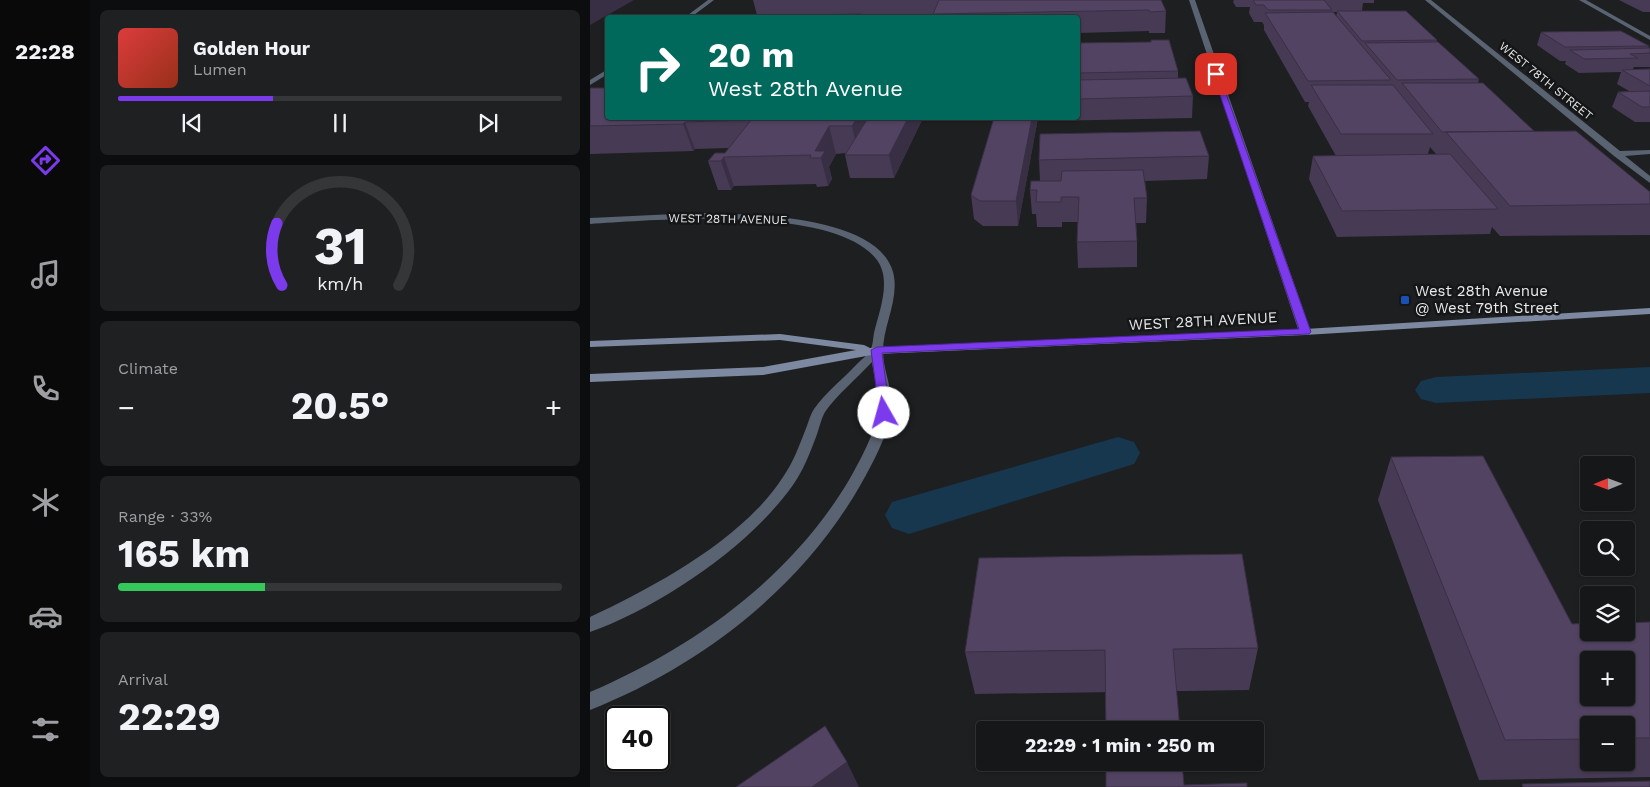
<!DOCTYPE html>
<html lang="en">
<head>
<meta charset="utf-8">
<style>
	:root { --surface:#161719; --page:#1f2022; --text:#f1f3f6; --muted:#9e9fa2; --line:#353638; --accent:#7c3aed }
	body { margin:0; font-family:"Work Sans",sans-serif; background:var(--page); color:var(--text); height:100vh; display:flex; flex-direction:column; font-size:19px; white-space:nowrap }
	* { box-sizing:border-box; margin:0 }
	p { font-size:16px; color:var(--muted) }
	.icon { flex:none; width:28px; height:28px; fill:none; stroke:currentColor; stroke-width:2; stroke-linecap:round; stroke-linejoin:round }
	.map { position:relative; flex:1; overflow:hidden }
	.side { display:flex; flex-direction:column; gap:10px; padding:10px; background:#0c0d0e; width:500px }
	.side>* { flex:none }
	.banner { position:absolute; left:15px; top:15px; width:475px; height:105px; border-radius:5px; box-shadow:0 1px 4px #0004,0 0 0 1px var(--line); background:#00695c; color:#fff; overflow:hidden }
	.needle { width:32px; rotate:269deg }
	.buttons { position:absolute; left:990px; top:456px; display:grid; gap:10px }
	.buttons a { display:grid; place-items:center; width:55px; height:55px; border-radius:5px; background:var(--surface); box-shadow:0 1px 4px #0004,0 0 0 1px var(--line); font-size:25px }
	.speed { position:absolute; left:15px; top:706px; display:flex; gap:10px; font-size:25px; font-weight:700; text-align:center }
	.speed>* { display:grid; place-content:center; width:65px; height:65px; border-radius:50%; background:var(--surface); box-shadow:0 1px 4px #0004,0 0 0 1px var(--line); line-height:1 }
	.speed .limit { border:2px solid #111; border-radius:8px; background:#fff; color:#111 }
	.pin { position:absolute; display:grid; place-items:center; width:42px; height:42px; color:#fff; margin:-21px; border-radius:10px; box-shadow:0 2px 8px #0006 }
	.me { position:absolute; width:55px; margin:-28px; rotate:353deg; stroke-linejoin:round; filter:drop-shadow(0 0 4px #0008) }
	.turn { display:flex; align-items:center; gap:18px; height:105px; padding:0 20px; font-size:22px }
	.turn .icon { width:65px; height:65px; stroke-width:2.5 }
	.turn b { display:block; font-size:35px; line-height:42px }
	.big { font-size:38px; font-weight:700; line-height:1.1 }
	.side .card { flex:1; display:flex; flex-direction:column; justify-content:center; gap:8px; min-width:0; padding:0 18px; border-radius:8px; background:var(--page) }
	.side .dial { align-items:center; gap:0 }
	.dial svg { height:130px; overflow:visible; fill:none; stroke:var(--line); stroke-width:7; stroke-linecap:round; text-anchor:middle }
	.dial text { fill:var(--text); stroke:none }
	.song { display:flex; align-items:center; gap:15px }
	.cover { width:60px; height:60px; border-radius:8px; background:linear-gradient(135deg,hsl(0 70% 55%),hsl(10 70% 35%)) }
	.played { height:5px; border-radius:2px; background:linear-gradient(90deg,var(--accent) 35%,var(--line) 35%) }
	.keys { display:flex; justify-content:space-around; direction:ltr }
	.heat { display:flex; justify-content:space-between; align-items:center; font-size:28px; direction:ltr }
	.charge { height:8px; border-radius:4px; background:linear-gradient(90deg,#34c759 33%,var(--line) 0) }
	.trip { position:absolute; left:386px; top:721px; width:288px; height:50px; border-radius:5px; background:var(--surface); box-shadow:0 1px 4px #0004,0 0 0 1px var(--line); font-weight:700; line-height:50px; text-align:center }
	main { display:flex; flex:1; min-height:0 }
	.menu { display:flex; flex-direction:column; width:90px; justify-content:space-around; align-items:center; background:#09090a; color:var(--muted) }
	.menu .icon { width:35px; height:35px }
	.menu .active { color:var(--accent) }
	.menu b { font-size:22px; color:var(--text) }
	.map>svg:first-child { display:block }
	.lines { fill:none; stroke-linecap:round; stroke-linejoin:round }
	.canal { fill:#16374e; fill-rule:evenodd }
	.minor { fill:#5a6371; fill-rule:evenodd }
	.tertiary { fill:#5a6371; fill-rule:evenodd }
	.secondary { fill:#7c89a0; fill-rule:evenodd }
	.wall { fill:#473a55; fill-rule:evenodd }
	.shaded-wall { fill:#392f45 }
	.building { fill:#524363; stroke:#392f45; fill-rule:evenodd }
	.route { fill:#7c3aed; stroke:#51269a }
	.transit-dot { fill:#1a4fb4; stroke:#151618; stroke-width:2 }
	.labels { text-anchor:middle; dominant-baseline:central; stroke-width:5; stroke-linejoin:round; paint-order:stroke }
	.far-street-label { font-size:12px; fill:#e9e9eb; stroke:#151618 }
	.poi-label { font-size:15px; fill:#e9e9eb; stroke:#151618; text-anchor:start }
	.street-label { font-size:15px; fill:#e9e9eb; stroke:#151618 }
</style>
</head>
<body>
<main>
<nav class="menu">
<b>22:28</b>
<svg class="icon active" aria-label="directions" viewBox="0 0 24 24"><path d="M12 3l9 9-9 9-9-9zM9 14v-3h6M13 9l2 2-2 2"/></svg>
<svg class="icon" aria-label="music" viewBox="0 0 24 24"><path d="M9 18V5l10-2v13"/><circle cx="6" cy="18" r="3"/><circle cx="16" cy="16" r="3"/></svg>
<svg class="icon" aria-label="phone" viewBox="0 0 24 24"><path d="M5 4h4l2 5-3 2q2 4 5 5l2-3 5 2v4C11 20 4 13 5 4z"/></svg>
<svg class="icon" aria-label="climate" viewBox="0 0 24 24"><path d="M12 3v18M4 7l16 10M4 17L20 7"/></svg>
<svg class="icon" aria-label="car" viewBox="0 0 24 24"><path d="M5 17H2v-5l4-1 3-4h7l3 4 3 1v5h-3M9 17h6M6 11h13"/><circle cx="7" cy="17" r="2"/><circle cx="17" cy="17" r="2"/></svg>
<svg class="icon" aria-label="filters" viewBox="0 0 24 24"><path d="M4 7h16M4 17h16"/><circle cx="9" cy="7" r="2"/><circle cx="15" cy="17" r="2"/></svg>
</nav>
<section class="side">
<div class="card">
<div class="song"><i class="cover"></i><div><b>Golden Hour</b><p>Lumen</p></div></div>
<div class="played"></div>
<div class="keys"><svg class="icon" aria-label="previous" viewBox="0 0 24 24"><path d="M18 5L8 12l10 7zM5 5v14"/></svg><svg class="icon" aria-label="pause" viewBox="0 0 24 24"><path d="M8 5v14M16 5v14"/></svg><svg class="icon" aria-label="next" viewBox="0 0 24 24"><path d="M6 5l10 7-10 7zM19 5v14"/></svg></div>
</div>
<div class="card dial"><svg viewBox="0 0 100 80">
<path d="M14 69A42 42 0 1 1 86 69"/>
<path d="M14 69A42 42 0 0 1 11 31" stroke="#7c3aed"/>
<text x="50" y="56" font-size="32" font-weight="700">31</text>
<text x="50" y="72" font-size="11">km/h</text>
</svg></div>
<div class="card"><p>Climate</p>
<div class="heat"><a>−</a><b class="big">20.5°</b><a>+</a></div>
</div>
<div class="card"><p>Range · 33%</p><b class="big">165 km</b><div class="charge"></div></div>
<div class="card"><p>Arrival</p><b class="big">22:29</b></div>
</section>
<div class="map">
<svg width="1060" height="787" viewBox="0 0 1060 787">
	<rect width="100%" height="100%" fill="#1e1f21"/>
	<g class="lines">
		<!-- canal -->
		<path class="canal" d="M1060,367V393L846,403L831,399L825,390L831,381L846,377Z
			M528,437L544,442L550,453L544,464L319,534L302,528L295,515L302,502Z"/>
		<!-- minor -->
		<path class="minor" d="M118,0H124L100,18H94Z
			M599,0H605L721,332L719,334H711L709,332Z
			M835,0H841L1030,151L1060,150V154L1035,156L1060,176V183L1024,156Z
			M989,0H996L1060,36V40Z
			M18,69V74L0,85V80Z"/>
		<!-- tertiary -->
		<path class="tertiary" d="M106,213C154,214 287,214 303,272C310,298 293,325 293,351C293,372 305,393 301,414C296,438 283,463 271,484C212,588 111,666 0,710V692C104,647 200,579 259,480C269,463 286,431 288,411C290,395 284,378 282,362C268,377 246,396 235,412C231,419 229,429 226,437C220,453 213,471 203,485C160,546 70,607 0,632V617C66,586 153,539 193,477C203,463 209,446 215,431C218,424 220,415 224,409C236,392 254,378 268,363C272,359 279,354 281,349C283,344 283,338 284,333C289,311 302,281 287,260C245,204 65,220 0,224V218Z"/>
		<!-- secondary -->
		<path class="secondary" d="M1060,308V314L715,335L287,354L173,375L0,382V374L173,367L266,350L190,340L0,347V341L190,334L274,345L280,348L715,329Z"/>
	</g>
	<!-- wall -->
	<path class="wall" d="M163,0H571L576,11L575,33H559V31L488,33V18H343V16L273,17L167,15Z
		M644,0H784V3H773L772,11L847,40V42L889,79L888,83L944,131L1060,192V235L910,236L902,227L900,234L747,237L719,179L723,156H746L718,106L719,102H715L674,30V25L672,22H664L659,13L660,7H646L643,2ZM741,12H747L746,17ZM840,147L846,154H838Z
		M1029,0H1060V12H1053Z
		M951,32L1059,46L1058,49L1060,48V67H1044L1043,69H1060V122H1045L1022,107L1028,92L1039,91L1027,84L1031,72L989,73L975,64L976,61H970L947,45Z
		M488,43L588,71V78L603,96L602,118L459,121V118H488Z
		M0,88L333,118L304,178H260L255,155L256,153L246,154L239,167L242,179L238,186L227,187L226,184L144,186L141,190H128L118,161L135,153L139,148L105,149L103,151L0,154Z
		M404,118H448L428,226H393L384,219L381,195Z
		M619,156L617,179L555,181L557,198L556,223H546L547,241V267L488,268L487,242L488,222H472V227H447L446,214H442L440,190L450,181L449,160Z
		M801,457L982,624L1060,622V777L889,780L788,500ZM999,725H1036V762H999Z
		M668,648L659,690L385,694L375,652Z"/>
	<!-- shaded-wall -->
	<path class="shaded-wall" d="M0,0H44L0,25Z
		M267,118H285L268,153L262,126Z
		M318,118H333L304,178L299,155Z
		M442,118H448L428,226L426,201Z
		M95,122L105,149L103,151L93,124Z
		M239,126L246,154L239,167L242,179L238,186L231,158L225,151Z
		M134,157L144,186L141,190L131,161Z
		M257,762L269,787H222Z"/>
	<!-- building -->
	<path class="building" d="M349,0H571L576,11L560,12L559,10L343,14Z
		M663,0H734L742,10H678L674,5H666Z
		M747,11H816L847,40L772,41Z
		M743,12L801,80L718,81L675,13Z
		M272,14L270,18H131L133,16Z
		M1031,31L1059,46L975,47L951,32Z
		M561,40H579L588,71L488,73V43L561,42Z
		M848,42L889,79L807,80L775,43Z
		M1060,48V53L1040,54L1048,58L994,59L980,50Z
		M1060,69V86L1032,70Z
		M596,78L603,96L488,99V80Z
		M812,83H893L944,131L852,132Z
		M721,85H803L843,134H751Z
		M0,88H18V118H267L262,126H239L225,151H235L231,158H220L221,155L134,157L131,161H118L125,153H135L161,120L95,122L93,124L0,126Z
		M1060,91V107H1052L1028,92Z
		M278,118H318L299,155H255Z
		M404,118H442L426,201H390L381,195Z
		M610,131L619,156L449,160L450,134Z
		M986,131L1060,192V204L920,206L856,132Z
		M860,154L908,209L752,211L723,156Z
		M553,170L557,198H544L547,241L487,242L489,197H471V202H446L447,190H440L441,181H471L472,171Z
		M893,456L982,624L999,623V632H1036V623L1060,622V738H1036V725H999V739L915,740L801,457ZM999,660H1036V698H999Z
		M652,554L668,648L583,649L590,730H516L515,650L375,652L389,558Z
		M235,726L257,762L222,787H146Z
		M516,762H592L594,785L657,783V787H516Z
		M1060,781V787H933L932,784Z"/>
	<!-- route -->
	<path class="route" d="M626,72L629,74L721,332L719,334L292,353L300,413L294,417L290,416L281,350L287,347L709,329L623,74Z"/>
	<!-- markers -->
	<rect class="transit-dot" x="810" y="295" width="10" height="10" rx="2.5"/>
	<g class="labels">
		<!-- far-street labels -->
		<g class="far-street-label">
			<text transform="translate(956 81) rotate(39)">WEST 78TH STREET</text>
			<text transform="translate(138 219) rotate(1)">WEST 28TH AVENUE</text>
		</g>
		<!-- poi labels -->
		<g class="poi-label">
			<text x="825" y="291">West 28th Avenue<tspan x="825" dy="17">@ West 79th Street</tspan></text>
		</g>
		<!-- street labels -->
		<g class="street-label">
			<text transform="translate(613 321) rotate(-3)">WEST 28TH AVENUE</text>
		</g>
	</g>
</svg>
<div class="buttons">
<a><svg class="needle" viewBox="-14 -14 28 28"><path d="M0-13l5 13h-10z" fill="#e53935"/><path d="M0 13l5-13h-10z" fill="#9e9fa2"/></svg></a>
<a><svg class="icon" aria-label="search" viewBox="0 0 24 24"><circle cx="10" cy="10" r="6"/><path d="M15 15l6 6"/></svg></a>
<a><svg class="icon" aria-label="layers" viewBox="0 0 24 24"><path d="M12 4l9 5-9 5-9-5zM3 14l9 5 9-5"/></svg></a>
<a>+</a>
<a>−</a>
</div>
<div class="speed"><div class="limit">40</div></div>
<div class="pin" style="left:626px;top:74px;background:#d93025"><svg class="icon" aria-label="arrive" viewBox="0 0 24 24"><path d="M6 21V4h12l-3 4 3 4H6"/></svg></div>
<svg class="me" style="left:294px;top:413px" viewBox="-20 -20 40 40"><circle r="19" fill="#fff"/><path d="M0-13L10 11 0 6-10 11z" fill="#7c3aed"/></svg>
<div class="trip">22:29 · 1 min · 250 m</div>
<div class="banner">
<div class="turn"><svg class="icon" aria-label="right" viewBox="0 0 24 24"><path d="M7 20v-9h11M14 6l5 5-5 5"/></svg><div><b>20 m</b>West 28th Avenue</div></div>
</div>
</div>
</main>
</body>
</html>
